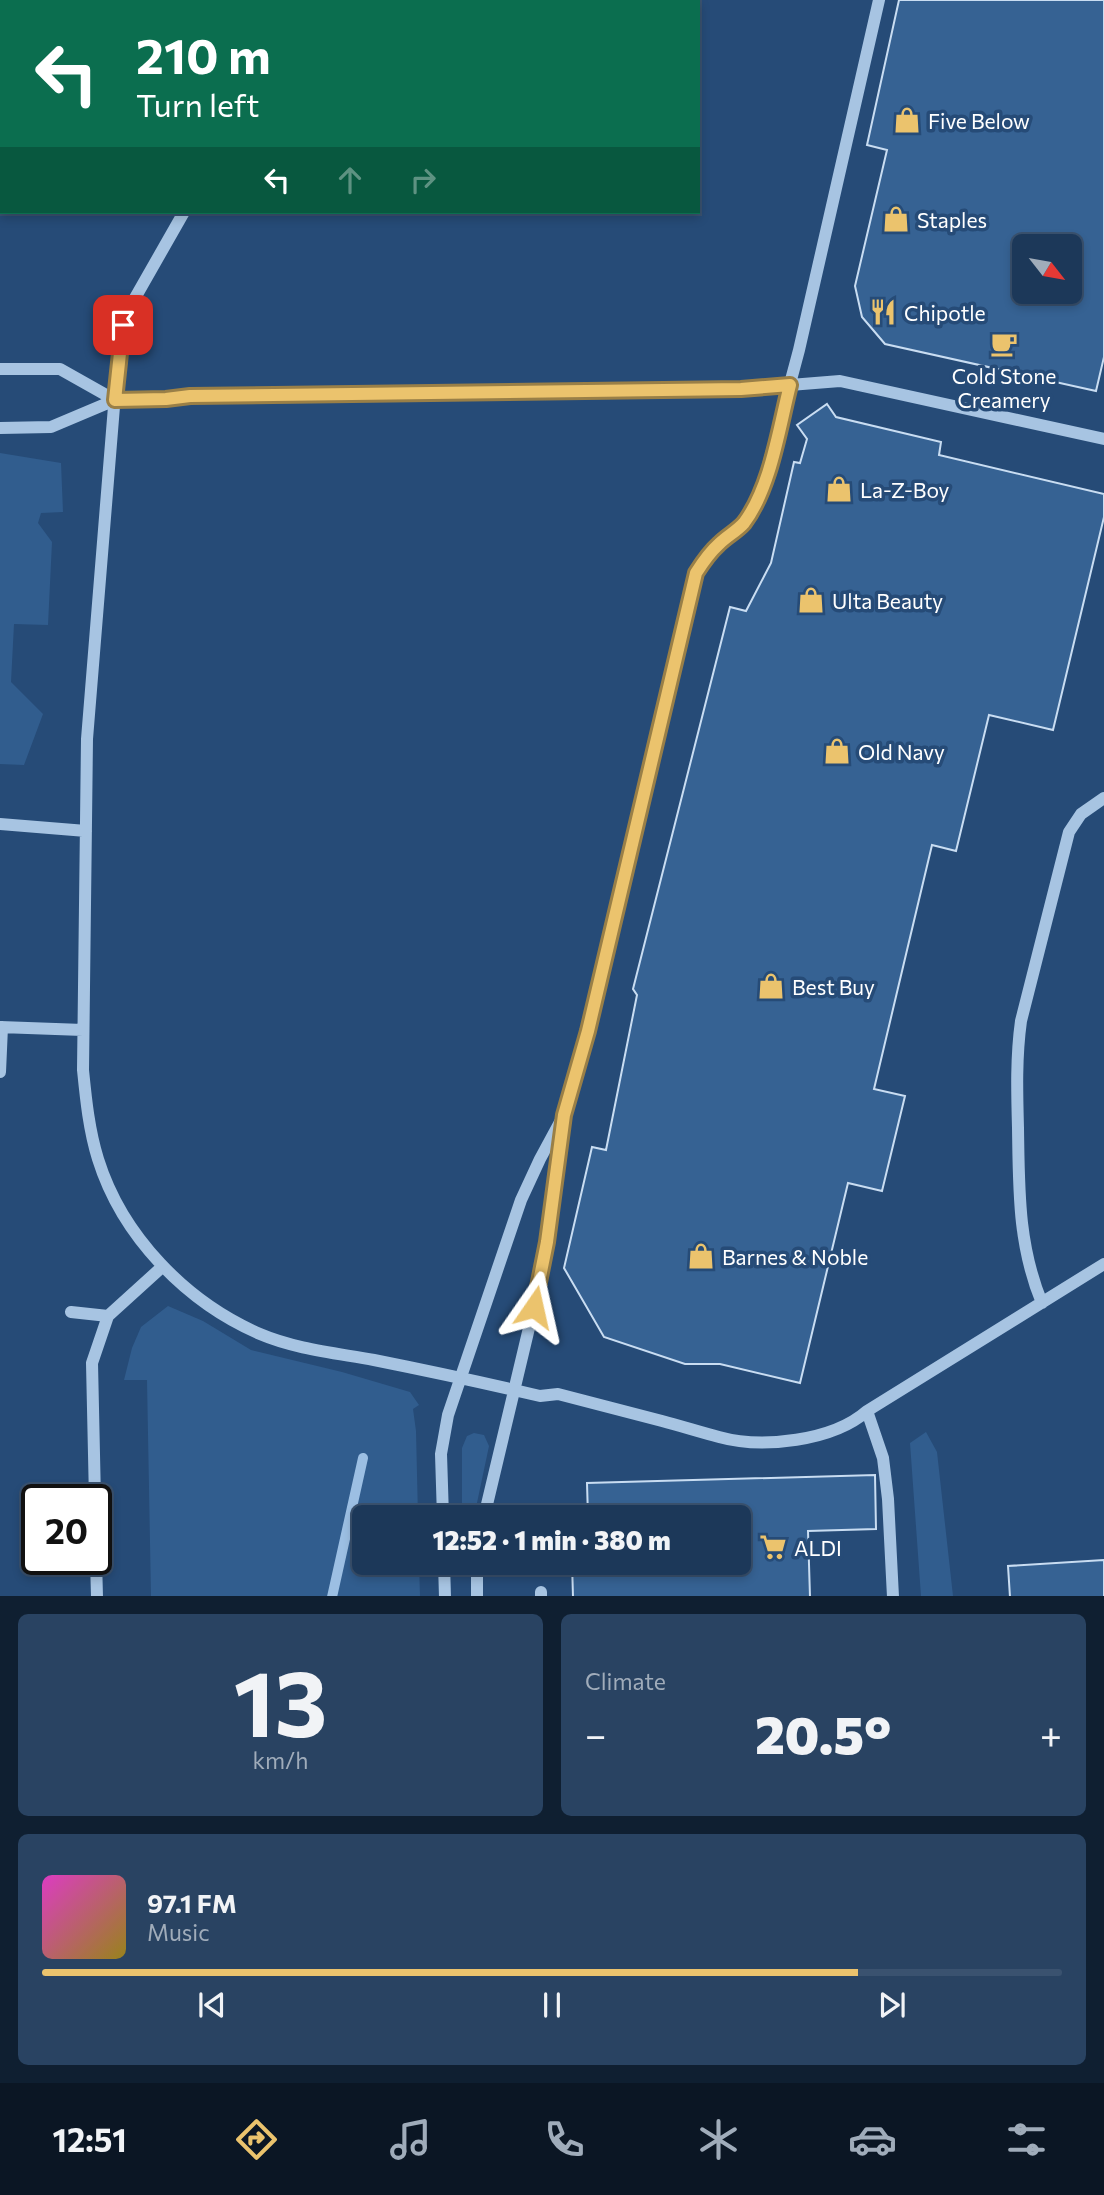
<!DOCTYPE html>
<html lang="en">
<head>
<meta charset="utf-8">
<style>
	:root { --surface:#1c3859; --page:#294362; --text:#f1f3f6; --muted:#a0acba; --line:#3a526f; --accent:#ebc36d }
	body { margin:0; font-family:Commissioner,sans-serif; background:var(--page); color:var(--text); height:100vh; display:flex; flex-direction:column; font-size:26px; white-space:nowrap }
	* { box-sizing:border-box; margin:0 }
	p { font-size:23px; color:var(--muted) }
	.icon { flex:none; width:38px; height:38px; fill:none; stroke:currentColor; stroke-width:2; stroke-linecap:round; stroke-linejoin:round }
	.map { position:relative; height:1596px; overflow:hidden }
	.details { display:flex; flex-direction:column; gap:18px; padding:18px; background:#0f1f31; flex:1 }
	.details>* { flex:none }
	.banner { position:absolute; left:0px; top:0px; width:700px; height:214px; box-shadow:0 4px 10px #0003,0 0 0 2px var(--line); background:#0b6e4f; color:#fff; overflow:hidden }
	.needle { width:46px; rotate:121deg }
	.controls { position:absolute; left:1012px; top:234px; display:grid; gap:14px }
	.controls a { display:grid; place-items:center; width:70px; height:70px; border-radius:10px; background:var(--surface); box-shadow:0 4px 10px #0003,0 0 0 2px var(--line); font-size:35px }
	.speed { position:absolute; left:21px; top:1484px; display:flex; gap:14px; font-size:35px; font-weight:700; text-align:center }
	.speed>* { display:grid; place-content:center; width:91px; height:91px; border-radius:50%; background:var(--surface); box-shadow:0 4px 10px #0003,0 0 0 2px var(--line); line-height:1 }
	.speed .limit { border:4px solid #111; border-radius:10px; background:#fff; color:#111 }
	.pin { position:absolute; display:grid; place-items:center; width:60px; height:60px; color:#fff; margin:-30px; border-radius:14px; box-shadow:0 4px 10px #0006 }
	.me { position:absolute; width:77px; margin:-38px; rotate:11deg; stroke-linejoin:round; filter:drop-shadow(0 0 5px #0008) }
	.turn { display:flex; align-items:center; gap:24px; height:147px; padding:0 21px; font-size:32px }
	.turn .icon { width:91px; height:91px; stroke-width:2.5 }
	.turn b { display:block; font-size:49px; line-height:60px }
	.lanes { display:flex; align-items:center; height:66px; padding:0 21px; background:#0003; justify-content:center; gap:35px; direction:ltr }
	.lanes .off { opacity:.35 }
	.big { font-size:52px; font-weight:800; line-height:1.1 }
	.details .widget { flex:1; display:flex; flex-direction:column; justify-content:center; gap:10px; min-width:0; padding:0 24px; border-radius:10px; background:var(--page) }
	.details .dial { align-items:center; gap:0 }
	.dial b { font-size:91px; line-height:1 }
	.song { display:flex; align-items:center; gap:21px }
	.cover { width:84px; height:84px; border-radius:10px; background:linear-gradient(135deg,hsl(310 70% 55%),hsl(50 70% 35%)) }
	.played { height:7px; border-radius:4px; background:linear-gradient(90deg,var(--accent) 80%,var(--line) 80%) }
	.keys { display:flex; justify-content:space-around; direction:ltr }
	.heat { display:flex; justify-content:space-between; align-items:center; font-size:38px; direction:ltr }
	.details .tiles { flex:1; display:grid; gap:18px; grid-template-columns:1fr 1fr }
	.widget:last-child { grid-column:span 2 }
	.trip { position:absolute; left:352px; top:1505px; width:399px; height:70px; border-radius:10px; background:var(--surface); box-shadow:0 4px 10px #0003,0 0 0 2px var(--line); font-weight:800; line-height:70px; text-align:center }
	.tab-bar { display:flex; height:112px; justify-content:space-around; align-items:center; background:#0b1624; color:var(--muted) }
	.tab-bar .icon { width:49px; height:49px }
	.tab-bar .on { color:var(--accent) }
	.tab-bar b { font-size:32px; color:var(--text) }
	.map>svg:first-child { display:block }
	.green { fill:#315d8e }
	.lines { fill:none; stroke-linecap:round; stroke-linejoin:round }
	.stream { stroke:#9cbfe3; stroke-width:10 }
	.building { fill:#366293; stroke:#c9ddf2; stroke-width:2; fill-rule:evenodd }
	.minor { stroke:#a7c4e2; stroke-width:12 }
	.route-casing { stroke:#997f47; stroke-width:18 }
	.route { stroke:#ebc36d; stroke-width:12 }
	.labels { text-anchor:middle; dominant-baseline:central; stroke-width:7; stroke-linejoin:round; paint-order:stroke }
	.poi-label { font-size:21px; fill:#fff; stroke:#264b77; text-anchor:start }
</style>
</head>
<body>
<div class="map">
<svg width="1104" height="1597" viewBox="0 0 1104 1597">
	<rect width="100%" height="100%" fill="#264b77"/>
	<!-- green -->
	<path class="green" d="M0,453L61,463L63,512L41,513L38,523L52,542L48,625L14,624L11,682L43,714L24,765L0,764Z
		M168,1306L203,1321L251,1350L342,1372L410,1392L419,1405L413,1409L416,1431L418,1517H364V1563H419L420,1596H151L147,1380H124L132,1348L141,1327Z
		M926,1432L937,1452L953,1596H921L910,1443Z
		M474,1433L484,1435L489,1446L474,1517H462V1448L467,1436Z"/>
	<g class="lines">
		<!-- stream -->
		<path class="stream" d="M332,1597L363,1458"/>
	</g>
	<!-- building -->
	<path class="building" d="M899,0H1104V357L1096,391L885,344L862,317L855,286L887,150L867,145ZM1024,247H1069V292H1024Z
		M827,404L836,417L941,442L939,455L1104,494V517L1053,730L989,715L956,851L932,845L874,1089L905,1096L882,1191L848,1183L800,1383L720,1364H685L604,1337L564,1268L592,1147L606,1150L637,995L633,989L730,607L746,611L771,563L794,462L800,463L807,439L797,425Z
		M875,1475L876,1529L808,1531L810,1597H573L572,1563H738V1517H588L587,1483Z
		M1104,1560V1597H1010L1008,1566Z"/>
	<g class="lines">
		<!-- minor -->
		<path class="minor" d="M262,0V2
			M184,212L135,298L123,325L119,345L87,739L83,1070C86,1100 89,1130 98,1159C122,1236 186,1302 260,1334C295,1349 336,1353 374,1360C429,1371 485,1383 540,1396L558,1394C593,1403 628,1412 662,1421C681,1426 700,1432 719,1437C762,1449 833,1441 867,1411L1104,1264
			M0,369H60L115,400
			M0,428L51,427L115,400L166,399L190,396L741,389L840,381L1104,439
			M0,824L86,831
			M0,1027L83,1030
			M0,1072L2,1027
			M1042,1303C1018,1245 1019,1190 1018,1128C1017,1092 1016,1057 1021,1021L1069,832L1081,814L1104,798
			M71,1312L108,1316L92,1363L95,1500
			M108,1316L162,1267
			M867,1411L883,1458L888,1499L893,1597
			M443,1517L441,1454L448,1415L521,1200L540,1159L560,1122
			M484,1517L534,1307L547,1242L564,1116L588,1031L696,573L705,559L718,544L742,525L761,492L799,350L879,0
			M96,1559L97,1597
			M444,1563L445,1597
			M477,1563V1597
			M541,1592V1597"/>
	</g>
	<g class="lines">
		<!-- route casing -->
		<g class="route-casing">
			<path id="route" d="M123,325L115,400L166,399L190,396L741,389L790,385C779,428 771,487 744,523C737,531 727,536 719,544C710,552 703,562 696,573L588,1031L564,1115L547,1242L534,1307"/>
		</g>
		<!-- route -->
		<use href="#route" class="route"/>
	</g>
	<!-- icons -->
	<defs>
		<g id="shop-bare" transform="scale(2.1)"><path d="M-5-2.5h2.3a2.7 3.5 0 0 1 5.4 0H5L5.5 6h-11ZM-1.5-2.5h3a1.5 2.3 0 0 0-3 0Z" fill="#ebc36d" stroke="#264b77" stroke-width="2.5" paint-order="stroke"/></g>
		<g id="restaurant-bare" transform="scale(2.1)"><path d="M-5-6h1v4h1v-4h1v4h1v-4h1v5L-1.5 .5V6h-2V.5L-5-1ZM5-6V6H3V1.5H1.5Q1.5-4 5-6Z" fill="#ebc36d" stroke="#264b77" stroke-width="2.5" paint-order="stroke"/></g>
		<g id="cafe-bare" transform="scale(2.1)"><path d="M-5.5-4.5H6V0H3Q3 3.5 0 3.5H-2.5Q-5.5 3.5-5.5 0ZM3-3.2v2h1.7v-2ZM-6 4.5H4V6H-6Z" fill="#ebc36d" stroke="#264b77" stroke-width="2.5" paint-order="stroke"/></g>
		<g id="supermarket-bare" transform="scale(2.1)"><path d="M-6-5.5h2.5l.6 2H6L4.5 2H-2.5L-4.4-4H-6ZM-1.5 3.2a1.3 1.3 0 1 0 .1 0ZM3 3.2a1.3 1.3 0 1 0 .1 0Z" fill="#ebc36d" stroke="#264b77" stroke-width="2.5" paint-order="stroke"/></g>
	</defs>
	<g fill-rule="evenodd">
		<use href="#shop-bare" x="907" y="120"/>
		<use href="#shop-bare" x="896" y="219"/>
		<use href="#restaurant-bare" x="883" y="312"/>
		<use href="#cafe-bare" x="1004" y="344"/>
		<use href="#shop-bare" x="839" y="489"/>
		<use href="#shop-bare" x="811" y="600"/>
		<use href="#shop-bare" x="837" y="751"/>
		<use href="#shop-bare" x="771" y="986"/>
		<use href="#shop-bare" x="701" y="1256"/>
		<use href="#supermarket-bare" x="773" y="1547"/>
	</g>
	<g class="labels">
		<!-- poi labels -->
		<g class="poi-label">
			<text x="928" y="120">Five Below</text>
			<text x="917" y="219">Staples</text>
			<text x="904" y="312">Chipotle</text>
			<text x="1004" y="375" text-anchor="middle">Cold Stone<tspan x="1004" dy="24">Creamery</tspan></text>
			<text x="860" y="489">La-Z-Boy</text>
			<text x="832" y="600">Ulta Beauty</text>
			<text x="858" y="751">Old Navy</text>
			<text x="792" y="986">Best Buy</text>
			<text x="722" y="1256">Barnes &amp; Noble</text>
			<text x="794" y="1547">ALDI</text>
		</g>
	</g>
</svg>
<div class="controls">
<a><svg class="needle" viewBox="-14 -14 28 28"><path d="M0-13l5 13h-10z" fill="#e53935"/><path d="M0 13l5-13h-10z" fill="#a0acba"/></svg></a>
</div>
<div class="speed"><div class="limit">20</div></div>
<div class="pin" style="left:123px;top:325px;background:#d93025"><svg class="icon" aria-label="arrive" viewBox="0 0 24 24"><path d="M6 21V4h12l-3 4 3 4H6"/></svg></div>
<svg class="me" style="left:534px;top:1307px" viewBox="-20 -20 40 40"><path d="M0-17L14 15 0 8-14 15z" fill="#ebc36d" stroke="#fff" stroke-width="4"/></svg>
<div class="trip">12:52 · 1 min · 380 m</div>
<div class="banner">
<div class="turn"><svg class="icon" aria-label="left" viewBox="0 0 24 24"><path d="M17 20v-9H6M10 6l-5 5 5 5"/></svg><div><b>210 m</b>Turn left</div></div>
<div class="lanes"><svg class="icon" aria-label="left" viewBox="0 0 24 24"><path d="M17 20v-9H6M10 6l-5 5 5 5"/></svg><svg class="icon off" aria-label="ahead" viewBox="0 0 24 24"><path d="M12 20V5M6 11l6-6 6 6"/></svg><svg class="icon off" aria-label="right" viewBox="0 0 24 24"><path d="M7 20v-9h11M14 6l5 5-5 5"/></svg></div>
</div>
</div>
<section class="details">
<div class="tiles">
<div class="widget dial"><b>13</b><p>km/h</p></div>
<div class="widget"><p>Climate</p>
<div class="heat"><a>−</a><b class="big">20.5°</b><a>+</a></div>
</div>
<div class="widget">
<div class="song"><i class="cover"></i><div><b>97.1 FM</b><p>Music</p></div></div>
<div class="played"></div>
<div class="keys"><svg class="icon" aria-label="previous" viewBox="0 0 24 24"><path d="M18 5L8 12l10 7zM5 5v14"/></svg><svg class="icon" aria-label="pause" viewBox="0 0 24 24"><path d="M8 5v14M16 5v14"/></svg><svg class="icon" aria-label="next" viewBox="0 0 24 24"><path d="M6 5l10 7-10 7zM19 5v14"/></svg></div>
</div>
</div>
</section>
<nav class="tab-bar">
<b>12:51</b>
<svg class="icon on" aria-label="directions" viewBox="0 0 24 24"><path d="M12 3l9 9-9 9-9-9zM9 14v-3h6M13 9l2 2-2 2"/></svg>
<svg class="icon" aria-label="music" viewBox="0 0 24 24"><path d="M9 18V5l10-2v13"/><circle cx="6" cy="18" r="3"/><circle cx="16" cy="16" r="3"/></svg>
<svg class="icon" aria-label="phone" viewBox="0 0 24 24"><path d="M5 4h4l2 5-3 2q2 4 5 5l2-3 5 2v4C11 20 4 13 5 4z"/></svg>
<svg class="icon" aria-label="climate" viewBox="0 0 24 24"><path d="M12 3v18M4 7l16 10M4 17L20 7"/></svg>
<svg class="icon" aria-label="car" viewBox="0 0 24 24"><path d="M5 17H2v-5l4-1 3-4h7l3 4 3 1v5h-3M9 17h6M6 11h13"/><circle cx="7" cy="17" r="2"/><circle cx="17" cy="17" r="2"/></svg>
<svg class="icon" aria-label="filters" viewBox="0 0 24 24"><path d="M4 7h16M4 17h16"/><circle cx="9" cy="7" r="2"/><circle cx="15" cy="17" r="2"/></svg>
</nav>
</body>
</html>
